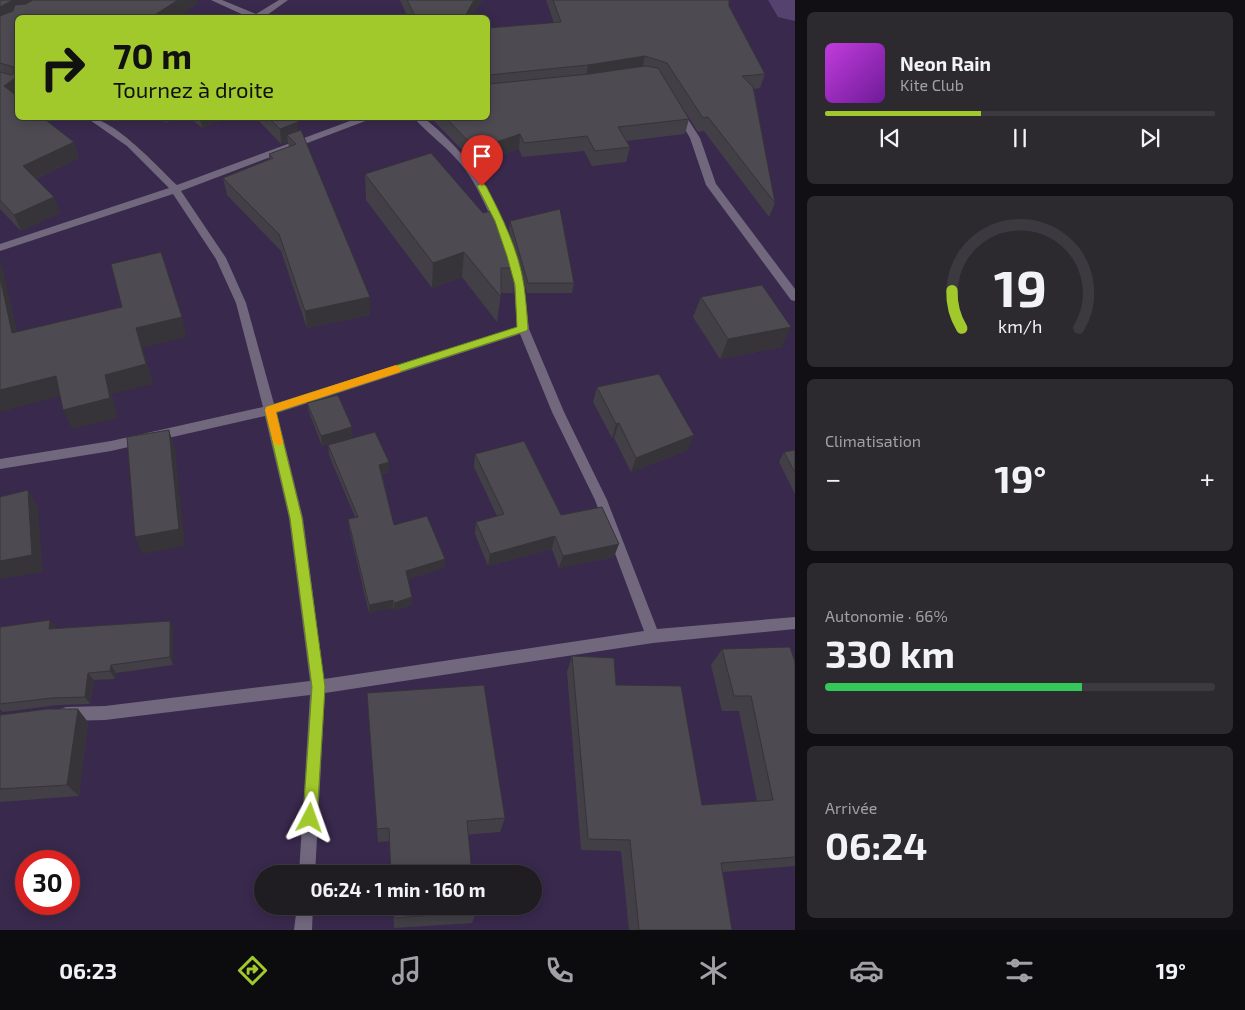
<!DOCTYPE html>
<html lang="fr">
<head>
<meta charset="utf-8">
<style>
	:root { --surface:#1f1c22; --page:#2c292f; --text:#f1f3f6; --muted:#a1a1a5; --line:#3c3a40; --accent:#a1c92b }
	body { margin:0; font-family:"Exo 2",sans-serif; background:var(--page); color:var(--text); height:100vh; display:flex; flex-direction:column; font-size:19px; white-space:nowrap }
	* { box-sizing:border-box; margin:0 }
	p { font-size:16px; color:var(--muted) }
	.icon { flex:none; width:28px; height:28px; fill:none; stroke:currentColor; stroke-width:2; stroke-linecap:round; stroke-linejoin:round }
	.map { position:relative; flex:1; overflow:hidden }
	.panel { display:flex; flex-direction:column; gap:12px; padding:12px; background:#110f13; width:450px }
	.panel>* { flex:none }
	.hud { position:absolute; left:15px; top:15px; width:475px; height:105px; border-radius:8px; box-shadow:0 2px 12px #0003,0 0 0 1px var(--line); background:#a1c92b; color:#111; overflow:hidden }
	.speed { position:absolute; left:15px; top:850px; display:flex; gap:10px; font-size:25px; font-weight:700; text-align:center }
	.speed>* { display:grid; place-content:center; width:65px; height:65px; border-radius:50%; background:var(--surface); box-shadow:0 2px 12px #0003,0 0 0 1px var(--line); line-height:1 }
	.speed .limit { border:8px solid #d22; background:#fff; color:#111 }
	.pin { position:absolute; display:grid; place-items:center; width:42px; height:42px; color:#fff; margin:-51px -21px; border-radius:50% 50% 50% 0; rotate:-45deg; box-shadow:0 0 5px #0007 }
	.pin .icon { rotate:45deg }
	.me { position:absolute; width:55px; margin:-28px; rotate:4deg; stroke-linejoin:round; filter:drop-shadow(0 0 4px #0008) }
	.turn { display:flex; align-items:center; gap:18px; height:105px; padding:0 15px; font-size:22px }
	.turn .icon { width:65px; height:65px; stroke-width:2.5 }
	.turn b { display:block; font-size:35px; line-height:42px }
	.big { font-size:38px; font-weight:700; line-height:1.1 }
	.panel .card { flex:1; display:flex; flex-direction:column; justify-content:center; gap:8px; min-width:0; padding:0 18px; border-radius:8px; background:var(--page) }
	.panel .dial { align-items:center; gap:0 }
	.dial svg { height:130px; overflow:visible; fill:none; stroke:var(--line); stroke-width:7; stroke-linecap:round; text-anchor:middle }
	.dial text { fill:var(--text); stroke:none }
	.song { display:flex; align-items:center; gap:15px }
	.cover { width:60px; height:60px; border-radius:8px; background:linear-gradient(135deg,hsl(290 70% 55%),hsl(280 70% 35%)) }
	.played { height:5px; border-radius:2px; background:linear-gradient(90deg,var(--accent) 40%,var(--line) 40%) }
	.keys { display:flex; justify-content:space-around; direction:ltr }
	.heat { display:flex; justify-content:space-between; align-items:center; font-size:28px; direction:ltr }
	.charge { height:8px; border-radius:4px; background:linear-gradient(90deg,#34c759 66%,var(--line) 0) }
	.trip { position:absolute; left:254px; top:865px; width:288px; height:50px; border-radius:25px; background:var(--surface); box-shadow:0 2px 12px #0003,0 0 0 1px var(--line); font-weight:700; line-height:50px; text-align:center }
	.dock { display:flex; height:80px; justify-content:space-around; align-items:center; background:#0c0b0e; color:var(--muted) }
	.dock .icon { width:35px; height:35px }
	.dock .active { color:var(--accent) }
	.dock b { font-size:22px; color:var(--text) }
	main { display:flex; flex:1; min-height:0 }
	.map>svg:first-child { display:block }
	.green { fill:#39294d; fill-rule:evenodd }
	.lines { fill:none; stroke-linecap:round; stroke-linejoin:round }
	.river { fill:#55426e; fill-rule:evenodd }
	.minor { fill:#71687e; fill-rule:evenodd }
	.wall { fill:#424046 }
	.shaded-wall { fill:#363439 }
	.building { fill:#4d4a51; stroke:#363439 }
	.route { fill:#a1c92b; stroke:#69831c }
	.slow { fill:#f59e0b }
</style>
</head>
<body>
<main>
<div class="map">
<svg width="795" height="930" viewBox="0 0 795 930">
	<rect width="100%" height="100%" fill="#29262d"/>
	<!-- green -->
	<path class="green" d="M0,0H795V930H0ZM18,18H488V118H18ZM26,861H69V904H26ZM262,874H532V906H262Z"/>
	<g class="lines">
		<!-- river -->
		<path class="river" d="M768,0H795V21L778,17Z"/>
		<!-- minor -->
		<path class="minor" d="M211,0H222L256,14L279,0H288L263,18H250Z
			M679,109L682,110L700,138L716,184L795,289V301L791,300L706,185L690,138L675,112Z
			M87,118C111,115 159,168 177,185L358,118H369L368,120L181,191L226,258L246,303L274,404L517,327L514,285L507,257L508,255H516L524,285L529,329L564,412L607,500L657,629L795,617V629L653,643L325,693L315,874H299L310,695L105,720L66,721L61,719L59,714L61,709L66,707L105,706L310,681L289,518L265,416L111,451L0,469V459L111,441L263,407L236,303L216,259L173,194L0,251V244L169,188L127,146ZM520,334L552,412L595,500L644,631L324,679L303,518L277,413Z
			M414,118H424C460,147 487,181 505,224L504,226H496C485,207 478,186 464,168C450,149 430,136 414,118Z
			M297,906H313L312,930H294Z"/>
	</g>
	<!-- wall -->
	<path class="wall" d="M0,0H197V4L177,18H18L17,97L74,142L79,158L36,179L54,197L60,213L21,231L0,209Z
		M400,0H482L471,18H408Z
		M546,0H729V6L765,74L760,88L754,89L775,203L769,217L704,131L698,132L668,85L689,119L685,134L626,141L630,147L626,162L592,166L584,151L522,157L519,149L475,163L431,118H488V28L554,23Z
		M159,118H178L167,123Z
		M190,118H228L202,128Z
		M256,118H296L298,122V131L370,315L307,328L281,251L227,195L223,178L269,160V154L289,147L288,142L281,144Z
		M365,174L516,268L513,293H501L497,322L462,277L432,288L366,200Z
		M510,221L574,283L572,293H527L509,231Z
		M701,297L782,347L720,359L693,317Z
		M597,387L688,450L631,472L614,438H612L593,402Z
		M307,403L353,437L322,446L309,412Z
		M328,445L389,472L382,474L394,525L445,559L444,568L408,579L412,605L394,611L393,608L369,613L349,528L348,519L355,517L329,455Z
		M795,450V494L779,462L784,452Z
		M475,454L561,515L614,557L559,568L552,549L488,566L475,534L476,522L497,516L474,467Z
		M0,627L56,629H173V665L116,673L115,679L94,680L90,704L58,705L3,712L0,709Z
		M722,649L795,662V866L723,872L732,930H629L621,851L581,850L567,672L572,656L616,685L702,805L757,801L739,711H722L711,665Z
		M367,693L505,818L500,832L378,842Z
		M0,715L88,722L79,796L0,802Z
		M393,906L476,912L472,923L394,928Z"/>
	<!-- shaded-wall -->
	<path class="shaded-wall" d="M13,0H44L0,26V7Z
		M178,0H197V4L177,18H150Z
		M474,0H482L471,18H464Z
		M645,56L642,70L586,79L588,65Z
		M18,76V96L10,102L4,86Z
		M166,118H178L167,123Z
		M200,118H228L202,128Z
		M308,118H320L309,122Z
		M298,122L299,138L287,135L288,142L281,144L280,129Z
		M520,134L519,149L475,163L476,149Z
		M74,142L79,158L29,182L23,166Z
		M54,197L60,213L21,231L14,215Z
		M464,252L462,277L432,288L433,263Z
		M0,262L3,269L22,353L12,333L0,277Z
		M370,297V315L307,328L305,311Z
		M182,317L187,337L143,348L153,384L112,394L118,418L72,429L63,410L105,375L136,328Z
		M791,327L782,347L720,359L728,339Z
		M56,376L65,395L0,412V390Z
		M619,423L614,438H612L616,424Z
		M352,427L353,437L322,446L321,436Z
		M169,430L175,449L185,546L142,554L135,537Z
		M694,435L688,450L631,472L636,458Z
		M389,462V472L380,474L379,465Z
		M28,490L38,508L43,572L0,579V561Z
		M555,536L552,549L488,566L490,554Z
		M619,544L614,557L559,568L563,556Z
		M445,559L444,568L406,580V571Z
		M412,597V605L394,611V603Z
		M393,600V608L369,613V605Z
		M50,620L56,628L55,638L49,629Z
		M170,621L173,629V665L170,657Z
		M111,665L116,673L115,679L110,671Z
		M88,673L94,680L90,704L85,697Z
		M78,709L88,722L79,796L67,785Z"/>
	<!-- building -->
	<path class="building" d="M0,0H13L0,7Z
		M33,0H178L150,18H18V76L4,86L18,97V118H43L74,142L23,166L54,197L14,215L0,200V72L12,75L14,73V67L0,63V16L13,11L15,5L26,4Z
		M407,0H474L464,18H416Z
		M553,0H729V6L765,74L742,76L753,87L775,203L708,117L703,118L667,63L645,56L588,65L489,75L488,82V28L561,22Z
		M645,66L658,68L689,119L618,127L630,147L595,151L587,136L524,143L520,134L476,149L446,118H488V83L489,84L589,74Z
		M269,118H296L298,122L280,129Z
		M301,130L370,297L305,311L279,234L223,178L273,158L269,154L296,144L287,135Z
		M431,153L483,213L499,209L516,260V268H501V297L464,252L433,263L365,174Z
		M560,209L574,283H528L510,221Z
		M161,252L182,317L136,328L146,364L105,375L110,398L63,410L56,376L0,390V277L12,333L122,307L111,264Z
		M762,285L791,327L728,339L701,297Z
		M659,374L694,435L636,458L619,423L616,424L597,387Z
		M338,395L352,427L321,436L307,403Z
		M169,430L179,529L135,537L127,437Z
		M375,432L389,462L379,465L394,525L427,516L445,559L406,571L412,597L394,603L393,600L369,605L348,519L358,517L328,445Z
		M524,441L561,515L602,507L619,544L563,556L555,536L490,554L476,522L504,514L475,454Z
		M795,450V473L784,452Z
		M28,490L32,555L0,561V497Z
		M50,620L49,629L170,621V657L111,665L110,671L88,673L85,697L52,698L0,704V627Z
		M790,647L795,662V857L721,863L732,930H639L630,840L588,839L572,656L614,658L616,685L681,686L702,805L773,800L751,696H734L722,649Z
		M484,685L505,818L467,821L472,874H391L389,828L377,829L367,693Z
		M47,709H78L67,785L0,789V715Z
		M393,906H475L476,912L394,918Z"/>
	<!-- route -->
	<path class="route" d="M482,183L486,186C502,217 519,251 524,286C526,300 527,315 528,329L526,331L276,412L302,518L325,687L317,818L315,823L310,825L305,823L303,818L312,687L290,518L265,410L266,407L517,327L515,285L507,256L495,221L477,186Z"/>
	<!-- slow -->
	<path class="slow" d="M396,365L401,369L400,372L276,412L283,442L282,445H274L265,410L266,407Z"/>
</svg>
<div class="speed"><div class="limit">30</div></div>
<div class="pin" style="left:482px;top:186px;background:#d93025"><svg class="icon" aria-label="arrive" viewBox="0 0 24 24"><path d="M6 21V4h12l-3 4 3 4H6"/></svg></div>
<svg class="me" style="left:310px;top:818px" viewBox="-20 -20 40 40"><path d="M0-17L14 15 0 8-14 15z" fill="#a1c92b" stroke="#fff" stroke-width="4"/></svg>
<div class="trip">06:24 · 1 min · 160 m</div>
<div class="hud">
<div class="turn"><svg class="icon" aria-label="right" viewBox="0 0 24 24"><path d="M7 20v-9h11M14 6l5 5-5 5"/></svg><div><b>70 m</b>Tournez à droite</div></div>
</div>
</div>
<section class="panel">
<div class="card">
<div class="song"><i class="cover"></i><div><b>Neon Rain</b><p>Kite Club</p></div></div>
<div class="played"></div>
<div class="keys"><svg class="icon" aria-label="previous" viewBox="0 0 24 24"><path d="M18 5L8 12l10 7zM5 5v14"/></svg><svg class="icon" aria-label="pause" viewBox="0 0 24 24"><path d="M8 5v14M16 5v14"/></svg><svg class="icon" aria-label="next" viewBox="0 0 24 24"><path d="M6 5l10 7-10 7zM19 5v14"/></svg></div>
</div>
<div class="card dial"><svg viewBox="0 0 100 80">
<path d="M14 69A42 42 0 1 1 86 69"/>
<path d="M14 69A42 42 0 0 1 8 46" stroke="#a1c92b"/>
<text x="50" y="56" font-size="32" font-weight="700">19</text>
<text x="50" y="72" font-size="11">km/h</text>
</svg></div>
<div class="card"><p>Climatisation</p>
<div class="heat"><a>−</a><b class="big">19°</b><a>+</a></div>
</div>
<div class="card"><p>Autonomie · 66%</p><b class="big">330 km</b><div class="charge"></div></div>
<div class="card"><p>Arrivée</p><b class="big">06:24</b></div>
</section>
</main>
<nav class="dock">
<b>06:23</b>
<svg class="icon active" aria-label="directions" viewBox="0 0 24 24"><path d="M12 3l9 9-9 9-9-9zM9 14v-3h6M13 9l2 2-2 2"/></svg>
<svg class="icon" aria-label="music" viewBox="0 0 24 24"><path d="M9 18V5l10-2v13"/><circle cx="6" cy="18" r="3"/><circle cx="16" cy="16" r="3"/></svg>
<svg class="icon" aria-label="phone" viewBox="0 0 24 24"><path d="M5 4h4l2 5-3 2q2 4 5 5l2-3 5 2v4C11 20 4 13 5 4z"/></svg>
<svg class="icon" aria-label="climate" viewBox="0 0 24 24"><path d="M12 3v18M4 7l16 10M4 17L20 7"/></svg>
<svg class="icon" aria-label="car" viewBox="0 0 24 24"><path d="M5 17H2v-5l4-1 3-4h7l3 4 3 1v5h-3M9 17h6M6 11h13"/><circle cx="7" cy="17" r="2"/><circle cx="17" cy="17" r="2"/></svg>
<svg class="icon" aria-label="filters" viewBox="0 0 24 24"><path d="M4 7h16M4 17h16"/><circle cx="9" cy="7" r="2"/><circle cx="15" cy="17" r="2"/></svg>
<b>19°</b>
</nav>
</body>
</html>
